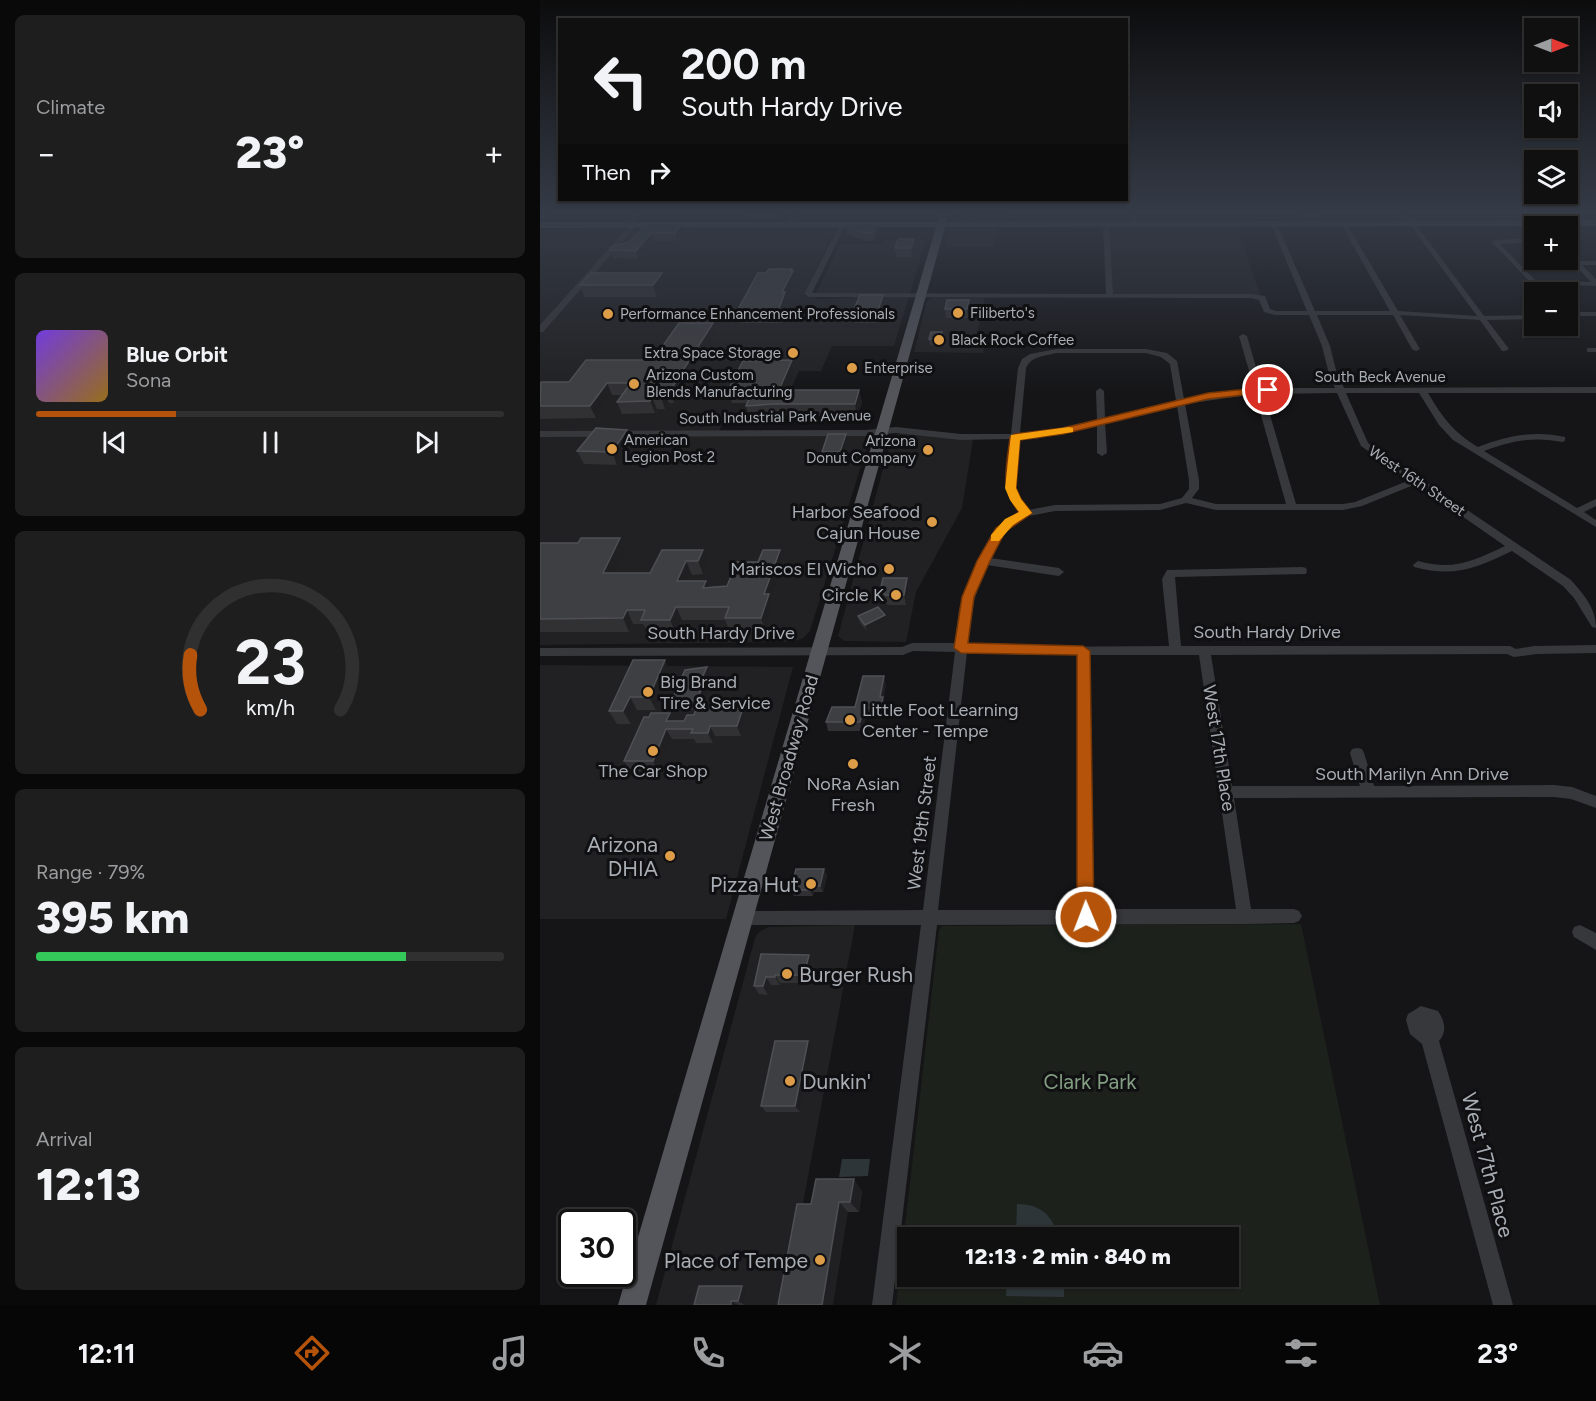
<!DOCTYPE html>
<html lang="en">
<head>
<meta charset="utf-8">
<style>
	:root { --surface:#101011; --page:#1e1e1f; --text:#f1f3f6; --muted:#9c9d9f; --line:#303031; --accent:#b45309 }
	body { margin:0; font-family:Figtree,sans-serif; background:var(--page); color:var(--text); height:100vh; display:flex; flex-direction:column; font-size:22px; white-space:nowrap }
	* { box-sizing:border-box; margin:0 }
	p { font-size:20px; color:var(--muted) }
	.icon { flex:none; width:33px; height:33px; fill:none; stroke:currentColor; stroke-width:2; stroke-linecap:round; stroke-linejoin:round }
	.map { position:relative; flex:1; overflow:hidden }
	.panel { display:flex; flex-direction:column; gap:15px; padding:15px; background:#090909; width:540px }
	.panel>* { flex:none }
	.top-card { position:absolute; left:18px; top:18px; width:570px; height:183px; border-radius:0px; box-shadow:0 2px 4px #0004,0 0 0 2px var(--line); background:#101011; color:var(--text); overflow:hidden }
	.needle { width:39px; rotate:90deg }
	.buttons { position:absolute; left:984px; top:18px; display:grid; gap:12px }
	.buttons a { display:grid; place-items:center; width:54px; height:54px; border-radius:0px; background:var(--surface); box-shadow:0 2px 4px #0004,0 0 0 2px var(--line); font-size:30px }
	.speed { position:absolute; left:18px; top:1209px; display:flex; gap:12px; font-size:30px; font-weight:700; text-align:center }
	.speed>* { display:grid; place-content:center; width:78px; height:78px; border-radius:50%; background:var(--surface); box-shadow:0 2px 4px #0004,0 0 0 2px var(--line); line-height:1 }
	.speed .limit { border:3px solid #111; border-radius:9px; background:#fff; color:#111 }
	.pin { position:absolute; display:grid; place-items:center; width:51px; height:51px; color:#fff; margin:-26px; border:3px solid #fff; border-radius:50%; box-shadow:0 2px 6px #0007 }
	.me { position:absolute; width:66px; margin:-33px; rotate:359deg; stroke-linejoin:round; filter:drop-shadow(0 0 4px #0008) }
	.turn { display:flex; align-items:center; gap:21px; height:126px; padding:0 24px; font-size:27px }
	.turn .icon { width:78px; height:78px; stroke-width:2.5 }
	.turn b { display:block; font-size:42px; line-height:51px }
	.then { display:flex; align-items:center; height:57px; padding:0 24px; background:#0003; gap:12px; font-size:22px }
	.big { font-size:45px; font-weight:800; line-height:1.1 }
	.panel .widget { flex:1; display:flex; flex-direction:column; justify-content:center; gap:9px; min-width:0; padding:0 21px; border-radius:9px; background:var(--page) }
	.panel .dial { align-items:center; gap:0 }
	.dial svg { height:156px; overflow:visible; fill:none; stroke:var(--line); stroke-width:7; stroke-linecap:round; text-anchor:middle }
	.dial text { fill:var(--text); stroke:none }
	.song { display:flex; align-items:center; gap:18px }
	.cover { width:72px; height:72px; border-radius:9px; background:linear-gradient(135deg,hsl(260 70% 55%),hsl(40 70% 35%)) }
	.played { height:6px; border-radius:3px; background:linear-gradient(90deg,var(--accent) 30%,var(--line) 30%) }
	.keys { display:flex; justify-content:space-around; direction:ltr }
	.heat { display:flex; justify-content:space-between; align-items:center; font-size:33px; direction:ltr }
	.charge { height:9px; border-radius:4px; background:linear-gradient(90deg,#34c759 79%,var(--line) 0) }
	.trip { position:absolute; left:357px; top:1227px; width:342px; height:60px; border-radius:0px; background:var(--surface); box-shadow:0 2px 4px #0004,0 0 0 2px var(--line); font-weight:800; line-height:60px; text-align:center }
	.tabs { display:flex; height:96px; justify-content:space-around; align-items:center; background:#060607; color:var(--muted) }
	.tabs .icon { width:42px; height:42px }
	.tabs .current { color:var(--accent) }
	.tabs b { font-size:27px; color:var(--text) }
	main { display:flex; flex:1; min-height:0 }
	.map>svg:first-child { display:block }
	.built { fill:#212123 }
	.green { fill:#1c211c; fill-rule:evenodd }
	.water { fill:#2d3539 }
	.lines { fill:none; stroke-linecap:round; stroke-linejoin:round }
	.minor { fill:#37383b; fill-rule:evenodd }
	.major { fill:#53555a; fill-rule:evenodd }
	.wall { fill:#313134 }
	.shaded-wall { fill:#202022 }
	.building { fill:#3e3f42; stroke:#4f5054; stroke-width:1.5 }
	.route { fill:#b45309; stroke:#753606; stroke-width:1.5 }
	.slow { fill:#f59e0b }
	.poi-dot { fill:#dc9c48; stroke:#101012; stroke-width:2 }
	.labels { text-anchor:middle; dominant-baseline:central; stroke-width:6; stroke-linejoin:round; paint-order:stroke }
	.far-poi-label { font-size:15px; fill:#a9aeb5; stroke:#101012; text-anchor:start }
	.far-street-label { font-size:15px; fill:#a9aeb5; stroke:#101012 }
	.poi-label { font-size:18px; fill:#a9aeb5; stroke:#101012; text-anchor:end }
	.street-label { font-size:18px; fill:#a9aeb5; stroke:#101012 }
	.near-poi-label { font-size:21px; fill:#a9aeb5; stroke:#101012; text-anchor:end }
	.near-park-label { font-size:21px; fill:#839e82; stroke:#101012 }
	.near-street-label { font-size:21px; fill:#a9aeb5; stroke:#101012 }
</style>
</head>
<body>
<main>
<section class="panel">
<div class="widget"><p>Climate</p>
<div class="heat"><a>−</a><b class="big">23°</b><a>+</a></div>
</div>
<div class="widget">
<div class="song"><i class="cover"></i><div><b>Blue Orbit</b><p>Sona</p></div></div>
<div class="played"></div>
<div class="keys"><svg class="icon" aria-label="previous" viewBox="0 0 24 24"><path d="M18 5L8 12l10 7zM5 5v14"/></svg><svg class="icon" aria-label="pause" viewBox="0 0 24 24"><path d="M8 5v14M16 5v14"/></svg><svg class="icon" aria-label="next" viewBox="0 0 24 24"><path d="M6 5l10 7-10 7zM19 5v14"/></svg></div>
</div>
<div class="widget dial"><svg viewBox="0 0 100 80">
<path d="M14 69A42 42 0 1 1 86 69"/>
<path d="M14 69A42 42 0 0 1 9 41" stroke="#b45309"/>
<text x="50" y="56" font-size="32" font-weight="700">23</text>
<text x="50" y="72" font-size="11">km/h</text>
</svg></div>
<div class="widget"><p>Range · 79%</p><b class="big">395 km</b><div class="charge"></div></div>
<div class="widget"><p>Arrival</p><b class="big">12:13</b></div>
</section>
<div class="map">
<svg width="1056" height="1305" viewBox="0 0 1056 1305">
	<rect width="100%" height="100%" fill="#151517"/>
	<!-- built -->
	<path class="built" d="M414,211H467L466,221H418L412,219Z
		M566,224H696L721,297L570,296Z
		M457,227L454,247H405L411,228Z
		M291,228L294,231L264,294L265,296L279,299L313,298L315,294L276,293L300,244H342L344,240H386L354,346H292L281,371H259L234,425H182L177,435L325,436L329,440L270,631L262,639L248,642L0,645V230Z
		M392,298H445L437,334L446,335L443,353L374,352L387,301Z
		M362,433L433,440L422,508L376,592L366,642L304,641L298,636L351,439L353,435Z
		M0,665L253,667L186,919H0Z
		M315,925L244,1305H116L215,938L219,932L228,927Z"/>
	<!-- green -->
	<path class="green" d="M761,924L840,1305H356L399,930L402,926ZM368,1238H688V1276H368Z"/>
	<!-- water -->
	<path class="water" d="M302,1159H330L328,1176L299,1177Z
		M477,1204C500,1204 513,1215 518,1237H476Z
		M467,1277H524V1297L466,1296Z"/>
	<g class="lines">
		<!-- minor -->
		<path class="minor" d="M5,211H12L0,221V216Z
			M97,211H104L96,221V226L3,332H0V325L91,224L90,221Z
			M253,211H259L250,225H246Z
			M589,211H595L596,225L591,224Z
			M860,211H866L944,316L994,315V319L947,320L969,349L965,351H962L940,320L860,315L880,349L876,351L872,349L853,315H777L790,346L797,374L804,388L1056,387V393H888C903,418 913,432 938,447C967,436 994,430 1025,437V441L1022,442C994,436 971,441 944,451L1037,508L1056,499V506L1044,512L1056,520V527L913,440L899,425L879,393H806L828,443L1031,580C1044,595 1056,608 1056,628L1052,627L1034,598L1023,586L972,551C937,568 914,578 874,567L873,565L878,561C914,571 933,561 965,546L876,484L822,506L803,510H676L646,503L620,510L515,511L489,516L473,524L461,536L450,558L519,568L524,572L519,576L447,565C436,590 429,615 427,643L483,647L629,646L622,579L627,570L762,567L766,568L767,571L766,574L635,577L641,646H970L976,649L994,646L1056,645V653L997,654L974,657L967,654L671,655L692,786H820L810,753L812,749L817,748L822,749L824,753L834,786L1014,785L1032,787L1056,796V808L1031,799L1014,797L694,798L711,909H754L759,911L762,916L759,921L754,923L705,924L397,925L352,1305H332L381,925H204L198,923L196,918L198,913L204,911L383,910L415,652L373,651L363,655L0,656V648L362,647L372,643H415L419,610L427,584L451,535L465,520L480,512C460,488 467,468 470,439L421,440L356,433L326,436L0,437V431L326,430L356,427L421,434H471L478,368L482,359L490,354L516,349H606L627,353L637,361L644,399L714,388L699,336L703,334L707,336L722,388H795L789,374L782,346L769,315H735L724,312L719,300L711,298L269,297L264,294L300,224L303,222L306,224L272,293L566,294L563,224L566,222L569,224L573,294H711L725,296L730,309L736,311H767L731,224L734,222L737,224L775,311H850L801,224L804,222L807,224L858,311L937,316ZM516,353H606L621,357L630,364L636,401L565,418L564,391L560,388L556,391L557,420L495,433H480L486,368C491,356 505,356 516,353ZM797,393L821,446L870,480L815,502L803,504H756L724,394ZM715,394L746,504H676L652,498L659,489V480L645,404ZM637,406L649,480V489L642,498L620,504L515,505L488,510C469,487 477,466 479,439H495L557,425V453L562,456L567,453L565,423ZM427,652L483,655H537L538,910H398ZM549,655H659L696,909H554Z
			M1052,211H1056V214Z
			M994,238V242L960,244L995,280L1051,282L1028,258V253L1038,261H1056V265H1042L1056,279V286L991,283L952,242L955,240Z
			M1028,312H1056V316H1028Z
			M1047,348H1056V352H1047Z
			M1040,925L1056,933V950L1034,937L1032,932L1034,927Z
			M881,1006L898,1011C905,1021 907,1032 899,1041L973,1305H953L882,1044L870,1034L866,1020L868,1014Z"/>
		<!-- major -->
		<path class="major" d="M401,211H409L406,222L1056,220V226L405,227L106,1305H78L396,227L0,228V222H398Z"/>
	</g>
	<!-- wall -->
	<path class="wall" d="M203,211H244L240,219H205Z
		M547,211H558V215H547Z
		M757,211H784L783,217H759Z
		M106,225L144,232L137,241H114L99,259L73,258L70,250L89,242Z
		M306,225H336L337,233L334,241H325L307,234Z
		M374,239L375,248L372,257H356L355,248Z
		M252,269L256,282L247,300L248,303L241,323H200L197,311Z
		M126,284L117,297H44L40,285Z
		M343,295L345,303L338,323H314L312,314Z
		M405,309H430L428,318H406Z
		M402,332V338L401,345H390L389,339Z
		M176,335L134,403H129L125,409H117L115,413L82,414L77,402L82,395H72L56,418L0,419V383L29,382L113,360Z
		M252,360L256,372L248,390H319L322,403L317,416H237L210,419L206,406L207,403H192L188,390Z
		M87,430L92,443L77,465L44,464L37,451Z
		M307,441L302,458L283,459L282,452Z
		M80,538L86,551L76,573H110L122,550L168,563L163,574L152,575L149,581L168,587L187,586L218,562L240,550L244,563L232,600L234,607L226,632H190L185,620H142L136,633H108L103,624H93L89,632H0V543H38Z
		M367,578L369,588L366,605H348L342,601L340,591Z
		M318,616L346,622L327,631L320,623Z
		M93,660L131,674L116,710H97L91,724H77L69,711Z
		M171,677L169,683L171,688L163,708H203L207,718L201,736H175L173,743H156L154,739H132L118,771H90L84,761L109,717L130,713L134,721H144L154,715L156,710H138L132,700Z
		M346,685L343,699L345,706L343,717H326L322,731H288L286,722L315,707Z
		M284,869L287,876L283,892H274L273,896H254L251,890Z
		M221,954L269,955L273,963L268,983H240V985H231L228,995L219,994L214,986Z
		M273,1049L260,1112H226L221,1106Z
		M322,1191L319,1212H308L271,1204Z
		M202,1286L208,1290L205,1305H154Z"/>
	<!-- shaded-wall -->
	<path class="shaded-wall" d="M238,211H244L240,219Z
		M431,211H442L441,215L431,217Z
		M142,224L144,232L137,241L135,233Z
		M336,225L337,233L334,241L333,233Z
		M111,233L114,241L99,259L96,251Z
		M374,239L375,248L372,257L371,248Z
		M252,269L253,272V271L256,282L247,300L248,303L241,323L238,311L242,292Z
		M122,273L126,284L117,297L113,285Z
		M343,295L345,303L338,323L337,314Z
		M429,300L430,309L428,318L427,309Z
		M173,323L176,335L134,403L130,391Z
		M402,332V338L401,345L400,339Z
		M252,360L256,372L242,403L239,390Z
		M67,383L72,395L56,418L50,406Z
		M319,390L322,403L317,416L315,404Z
		M124,391L129,403L125,409L121,397Z
		M112,397L117,409L115,413L110,401Z
		M87,430L92,443L77,465L72,452Z
		M306,434L307,441L302,458L300,452Z
		M80,538L86,551L70,587L63,573Z
		M163,550L168,563L163,574L158,561Z
		M240,550L244,563L232,600L234,607L226,632L221,618L224,594Z
		M146,561L152,575L143,595L137,581Z
		M367,578L369,588L366,605L364,595Z
		M166,581L171,595L163,588Z
		M136,607L142,620L136,633L130,620Z
		M87,610L93,624L89,632L83,618Z
		M345,615L346,622L327,631L325,625Z
		M125,660L131,674L116,710L109,697Z
		M167,667L171,677L169,683L171,688L162,710L157,700L162,678Z
		M344,676L346,685L343,699L345,706L343,717L340,697Z
		M90,697L97,710L91,724L83,711Z
		M203,708L207,718L201,736L197,726Z
		M324,708L326,717L322,731L320,722Z
		M130,713L135,723L126,721Z
		M170,726L175,736L173,743L168,733Z
		M126,729L132,739L118,771L113,761Z
		M284,869L287,876L283,892L280,886Z
		M271,886L274,892L273,896L270,890Z
		M269,955L273,963L268,983L264,975Z
		M235,975L240,983V985L235,977Z
		M226,977L231,985L228,995L223,986Z
		M268,1041L273,1049L260,1112L255,1106Z
		M314,1179L322,1191L319,1212L310,1202Z
		M299,1202L308,1212L293,1305H282Z
		M202,1286L208,1290L205,1305L198,1301Z
		M191,1301L198,1305H191Z"/>
	<!-- building -->
	<path class="building" d="M142,224L135,233H111L96,251L70,250V247L89,242L106,225Z
		M306,225H336L333,233H324Z
		M358,239H374L371,248H355Z
		M229,269H252L251,271H253L242,292H245L238,311H197L218,273H226Z
		M51,273H122L113,285H40Z
		M320,295H343L337,314H312Z
		M407,300H429L427,309H405Z
		M139,323H173L130,391H124L121,397H112L110,401L77,402L91,383H67L50,406H0L1,382H29L46,360H113Z
		M391,332H402L400,339H389Z
		M252,360L239,390H319L315,404H233L206,406L213,390H188L203,361Z
		M56,428L87,430L72,452L37,451Z
		M288,434H306L300,452H282Z
		M41,538H80L63,573H110L122,550H163L158,561H146L137,581H166L163,588L187,586L197,562H218L223,550H240L224,594H229L221,618H185L189,607H136L130,620H101L105,610H87L83,618L0,619V543H38Z
		M343,578H367L364,595H346L340,591Z
		M338,607L345,615L325,625L318,616Z
		M93,660H125L109,697H90L83,711H69Z
		M167,667L162,678H166L157,700H132L145,670Z
		M323,676H344L340,697H343L341,708H324L320,722H286L292,707H315Z
		M156,708H203L197,726H170L168,733H151L153,729H126L113,761H84L104,717H109L111,713H130L126,721H144L147,715H154Z
		M256,869H284L280,886H271L270,890H251Z
		M221,954L269,955L264,975H235V977H226L223,986H214Z
		M235,1041H268L255,1106H221Z
		M276,1179H314L310,1202H299L282,1305H238L257,1204H271Z
		M159,1286H202L198,1301H191V1305H154Z"/>
	<!-- sky -->
	<linearGradient id="sky" x2="0" y2="1"><stop stop-color="#0c0c0d"/><stop offset="0.54" stop-color="#353b47"/><stop offset="1" stop-color="#353b47" stop-opacity="0"/></linearGradient>
	<rect width="1056" height="394" fill="url(#sky)"/>
	<!-- route -->
	<path class="route" d="M728,387L732,390L731,392L668,399L523,434L480,440L476,488L481,499L492,513L465,532L450,561L434,597L428,643L543,646L550,651L554,917L552,923L546,925L539,923L537,917V655L421,653L414,648L422,597L437,561L456,528L479,512C459,488 467,466 470,437L475,434L523,428L668,393Z"/>
	<!-- slow -->
	<path class="slow" d="M529,427L533,428V432L480,440L476,488L481,499L492,513L473,525L459,541H451V535L465,519L479,512L470,500L465,488L471,435Z"/>
	<!-- markers -->
	<g class="poi-dot">
		<circle cx="418" cy="313" r="6"/>
		<circle cx="68" cy="314" r="6"/>
		<circle cx="399" cy="340" r="6"/>
		<circle cx="253" cy="353" r="6"/>
		<circle cx="312" cy="368" r="6"/>
		<circle cx="94" cy="384" r="6"/>
		<circle cx="72" cy="449" r="6"/>
		<circle cx="388" cy="450" r="6"/>
		<circle cx="392" cy="522" r="6"/>
		<circle cx="349" cy="569" r="6"/>
		<circle cx="356" cy="595" r="6"/>
		<circle cx="108" cy="692" r="6"/>
		<circle cx="310" cy="720" r="6"/>
		<circle cx="113" cy="751" r="6"/>
		<circle cx="313" cy="764" r="6"/>
		<circle cx="130" cy="856" r="6"/>
		<circle cx="271" cy="884" r="6"/>
		<circle cx="247" cy="974" r="6"/>
		<circle cx="250" cy="1081" r="6"/>
		<circle cx="280" cy="1260" r="6"/>
	</g>
	<g class="labels">
		<!-- far-poi labels -->
		<g class="far-poi-label">
			<text x="430" y="313">Filiberto's</text>
			<text x="80" y="314">Performance Enhancement Professionals</text>
			<text x="411" y="340">Black Rock Coffee</text>
			<text x="241" y="353" text-anchor="end">Extra Space Storage</text>
			<text x="324" y="368">Enterprise</text>
			<text x="106" y="375">Arizona Custom<tspan x="106" dy="17">Blends Manufacturing</tspan></text>
			<text x="84" y="440">American<tspan x="84" dy="17">Legion Post 2</tspan></text>
			<text x="376" y="441" text-anchor="end">Arizona<tspan x="376" dy="17">Donut Company</tspan></text>
		</g>
		<!-- far-street labels -->
		<g class="far-street-label">
			<text x="840" y="377">South Beck Avenue</text>
			<text transform="translate(235 417) rotate(-1)">South Industrial Park Avenue</text>
			<text transform="translate(877 481) rotate(34)">West 16th Street</text>
		</g>
		<!-- poi labels -->
		<g class="poi-label">
			<text x="380" y="512">Harbor Seafood<tspan x="380" dy="21">Cajun House</tspan></text>
			<text x="337" y="569">Mariscos El Wicho</text>
			<text x="344" y="595">Circle K</text>
			<text x="120" y="682" text-anchor="start">Big Brand<tspan x="120" dy="21">Tire &amp; Service</tspan></text>
			<text x="322" y="710" text-anchor="start">Little Foot Learning<tspan x="322" dy="21">Center - Tempe</tspan></text>
			<text x="113" y="771" text-anchor="middle">The Car Shop</text>
			<text x="313" y="784" text-anchor="middle">NoRa Asian<tspan x="313" dy="21">Fresh</tspan></text>
		</g>
		<!-- street labels -->
		<g class="street-label">
			<text x="727" y="632">South Hardy Drive</text>
			<text x="181" y="633">South Hardy Drive</text>
			<text transform="translate(679 748) rotate(81)">West 17th Place</text>
			<text transform="translate(249 758) rotate(-74)">West Broadway Road</text>
			<text x="872" y="774">South Marilyn Ann Drive</text>
			<text transform="translate(382 823) rotate(-83)">West 19th Street</text>
		</g>
		<!-- near-poi labels -->
		<g class="near-poi-label">
			<text x="118" y="844">Arizona<tspan x="118" dy="24">DHIA</tspan></text>
			<text x="259" y="884">Pizza Hut</text>
			<text x="259" y="974" text-anchor="start">Burger Rush</text>
			<text x="262" y="1081" text-anchor="start">Dunkin'</text>
			<text x="268" y="1260">Place of Tempe</text>
		</g>
		<!-- near-park labels -->
		<g class="near-park-label">
			<text x="550" y="1081">Clark Park</text>
		</g>
		<!-- near-street labels -->
		<g class="near-street-label">
			<text transform="translate(948 1165) rotate(75)">West 17th Place</text>
		</g>
	</g>
</svg>
<div class="buttons">
<a><svg class="needle" viewBox="-14 -14 28 28"><path d="M0-13l5 13h-10z" fill="#e53935"/><path d="M0 13l5-13h-10z" fill="#9c9d9f"/></svg></a>
<a><svg class="icon" aria-label="sound" viewBox="0 0 24 24"><path d="M4 9h4l5-4v14l-5-4H4zM17 9q2 3 0 6"/></svg></a>
<a><svg class="icon" aria-label="layers" viewBox="0 0 24 24"><path d="M12 4l9 5-9 5-9-5zM3 14l9 5 9-5"/></svg></a>
<a>+</a>
<a>−</a>
</div>
<div class="speed"><div class="limit">30</div></div>
<div class="pin" style="left:728px;top:390px;background:#d93025"><svg class="icon" aria-label="arrive" viewBox="0 0 24 24"><path d="M6 21V4h12l-3 4 3 4H6"/></svg></div>
<svg class="me" style="left:546px;top:917px" viewBox="-20 -20 40 40"><circle r="17" fill="#b45309" stroke="#fff" stroke-width="3"/><path d="M0-11L8 9 0 5-8 9z" fill="#fff"/></svg>
<div class="trip">12:13 · 2 min · 840 m</div>
<div class="top-card">
<div class="turn"><svg class="icon" aria-label="left" viewBox="0 0 24 24"><path d="M17 20v-9H6M10 6l-5 5 5 5"/></svg><div><b>200 m</b>South Hardy Drive</div></div>
<div class="then">Then<svg class="icon" aria-label="right" viewBox="0 0 24 24"><path d="M7 20v-9h11M14 6l5 5-5 5"/></svg></div>
</div>
</div>
</main>
<nav class="tabs">
<b>12:11</b>
<svg class="icon current" aria-label="directions" viewBox="0 0 24 24"><path d="M12 3l9 9-9 9-9-9zM9 14v-3h6M13 9l2 2-2 2"/></svg>
<svg class="icon" aria-label="music" viewBox="0 0 24 24"><path d="M9 18V5l10-2v13"/><circle cx="6" cy="18" r="3"/><circle cx="16" cy="16" r="3"/></svg>
<svg class="icon" aria-label="phone" viewBox="0 0 24 24"><path d="M5 4h4l2 5-3 2q2 4 5 5l2-3 5 2v4C11 20 4 13 5 4z"/></svg>
<svg class="icon" aria-label="climate" viewBox="0 0 24 24"><path d="M12 3v18M4 7l16 10M4 17L20 7"/></svg>
<svg class="icon" aria-label="car" viewBox="0 0 24 24"><path d="M5 17H2v-5l4-1 3-4h7l3 4 3 1v5h-3M9 17h6M6 11h13"/><circle cx="7" cy="17" r="2"/><circle cx="17" cy="17" r="2"/></svg>
<svg class="icon" aria-label="filters" viewBox="0 0 24 24"><path d="M4 7h16M4 17h16"/><circle cx="9" cy="7" r="2"/><circle cx="15" cy="17" r="2"/></svg>
<b>23°</b>
</nav>
</body>
</html>
